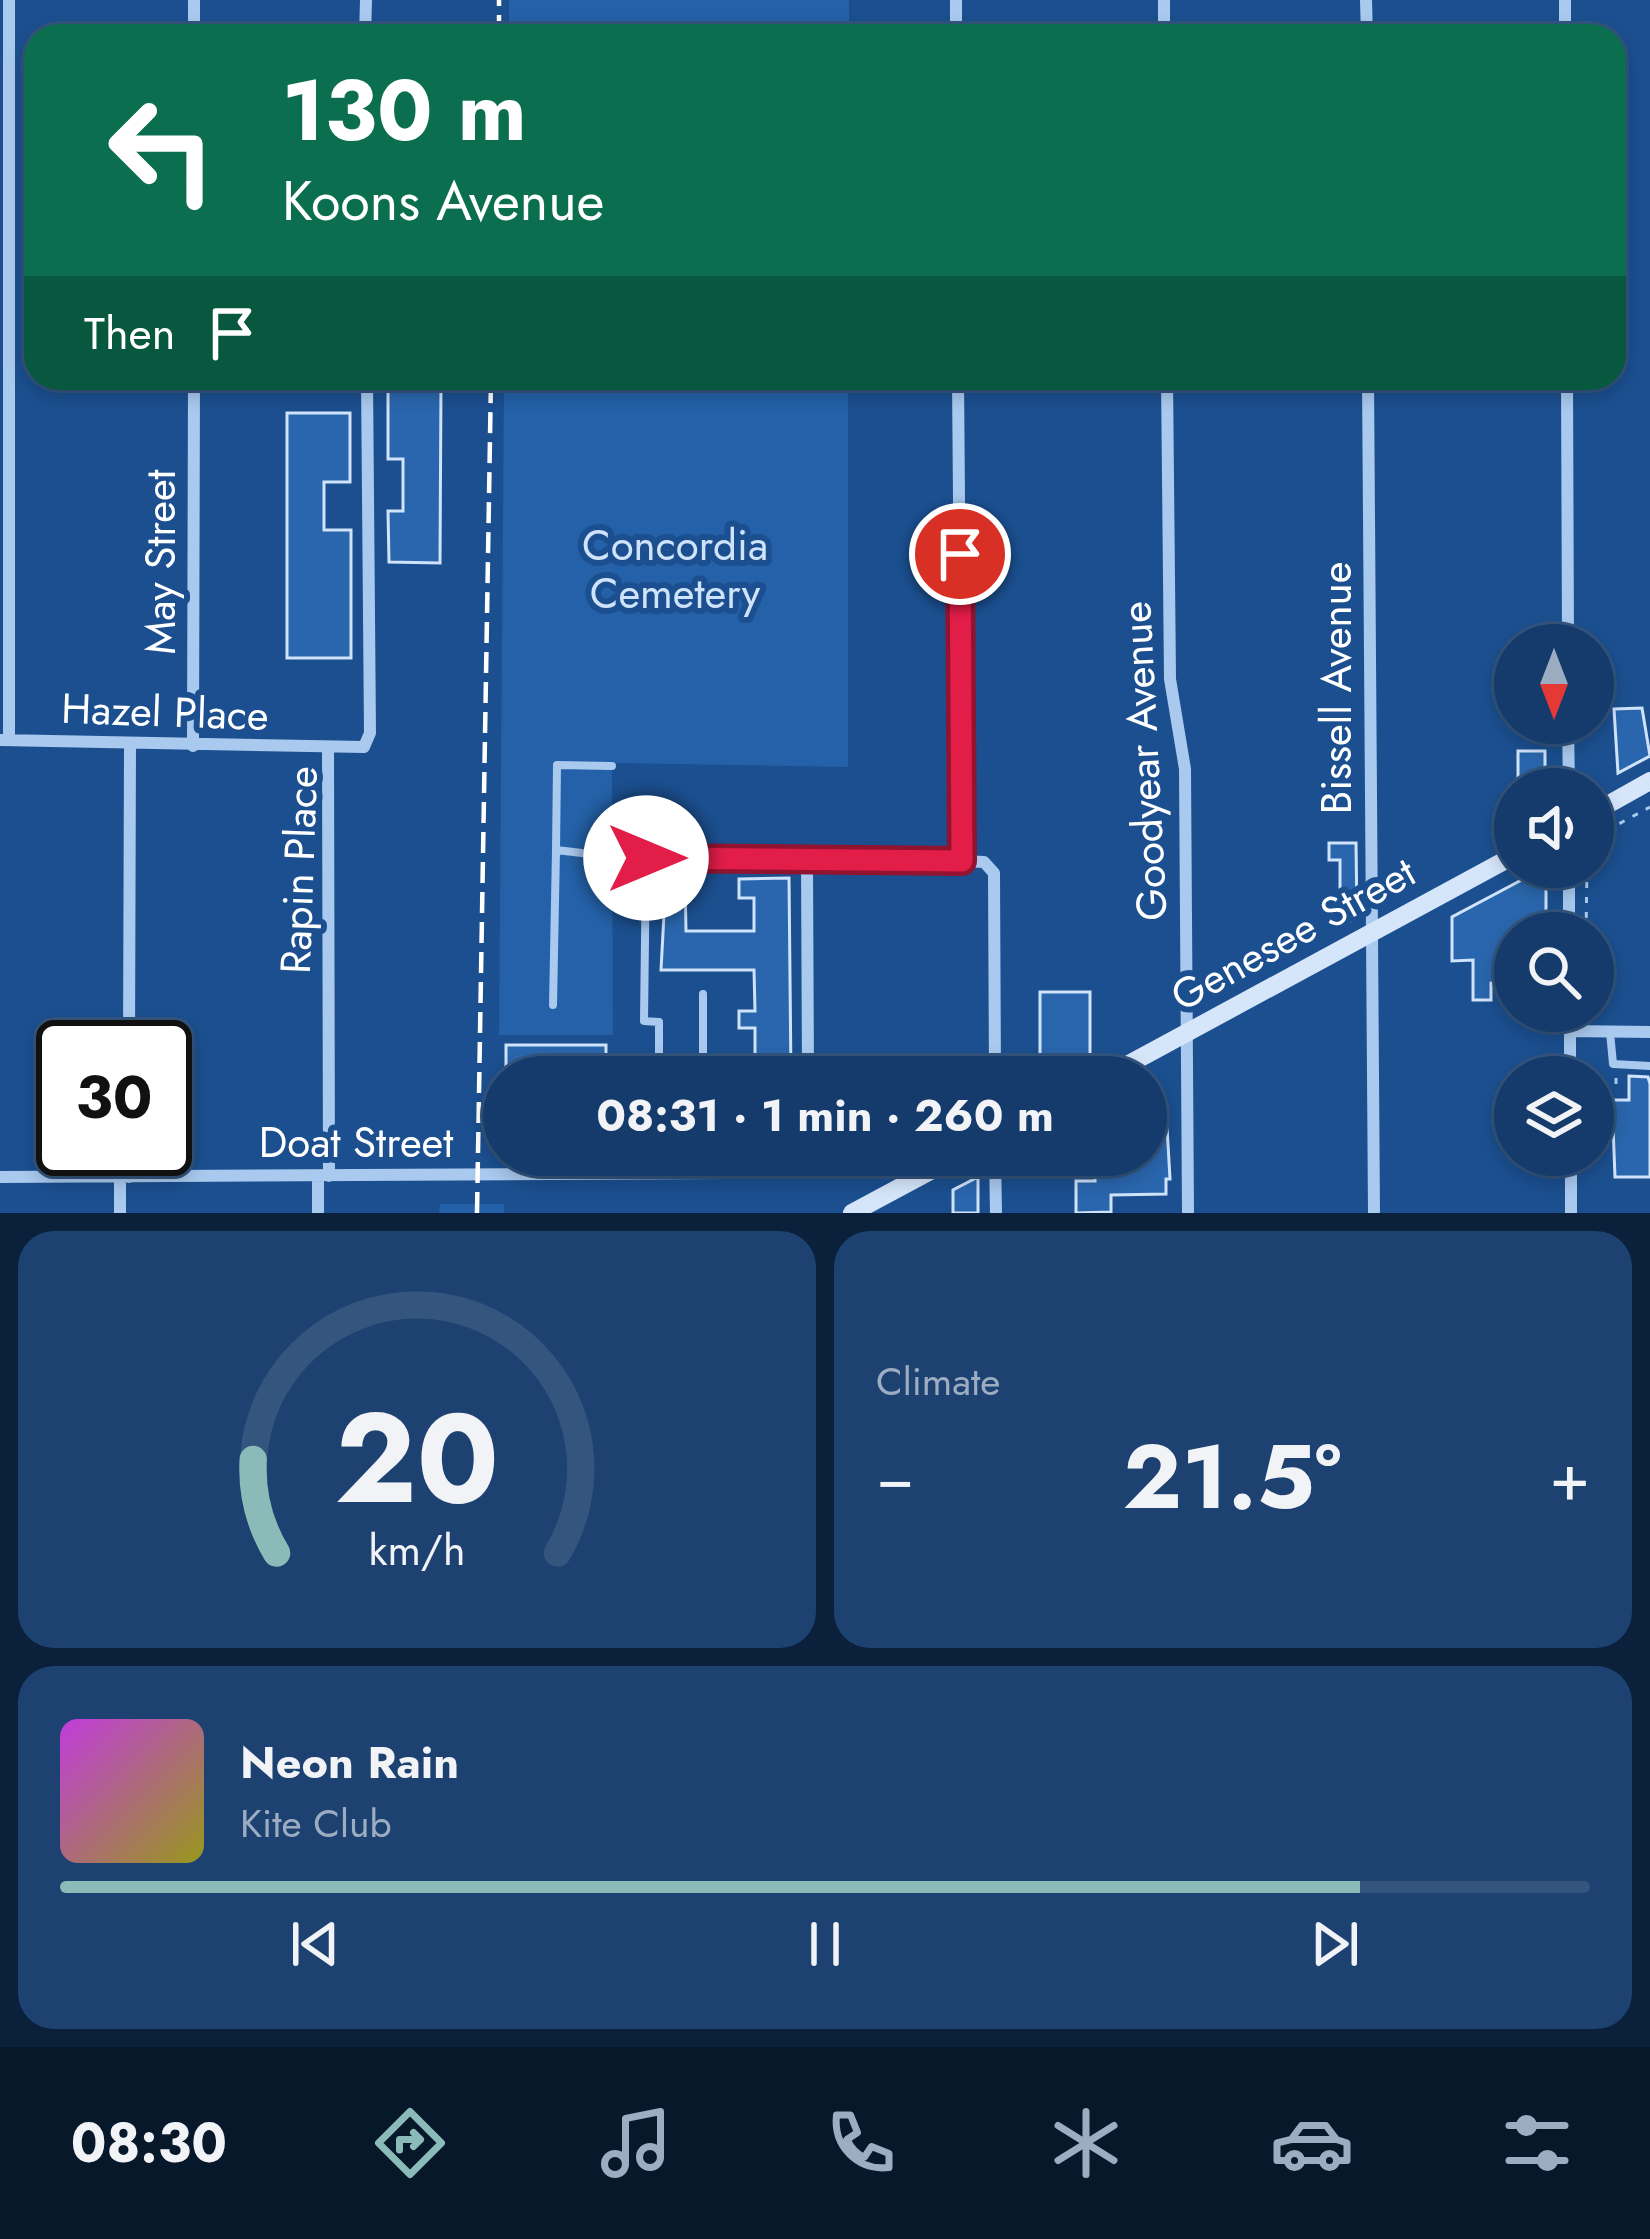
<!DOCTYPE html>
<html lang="en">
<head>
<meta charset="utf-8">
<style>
	:root { --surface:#143b6b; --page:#1d4271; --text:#f1f3f6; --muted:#9dadc1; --line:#33557e; --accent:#8bbbb9 }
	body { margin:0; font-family:Jost,sans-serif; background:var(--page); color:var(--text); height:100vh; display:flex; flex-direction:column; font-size:45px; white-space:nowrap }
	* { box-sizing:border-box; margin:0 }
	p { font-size:39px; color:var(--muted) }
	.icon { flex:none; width:66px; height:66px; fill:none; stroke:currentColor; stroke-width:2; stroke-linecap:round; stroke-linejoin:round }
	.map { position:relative; height:1213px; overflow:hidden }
	.side { display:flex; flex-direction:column; gap:18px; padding:18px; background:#0b203b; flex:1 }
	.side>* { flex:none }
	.top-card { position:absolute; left:24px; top:24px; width:1602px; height:366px; border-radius:36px; box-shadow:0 6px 18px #0003,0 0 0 3px var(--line); background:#0b6e4f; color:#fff; overflow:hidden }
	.needle { width:78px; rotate:180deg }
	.controls { position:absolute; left:1494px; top:624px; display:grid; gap:24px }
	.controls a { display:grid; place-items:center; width:120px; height:120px; border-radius:50%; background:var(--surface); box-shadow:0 6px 18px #0003,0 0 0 3px var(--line); font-size:60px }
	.speed { position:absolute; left:36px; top:1020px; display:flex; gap:24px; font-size:60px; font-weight:700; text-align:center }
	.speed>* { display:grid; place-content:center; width:156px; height:156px; border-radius:50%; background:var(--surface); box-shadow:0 6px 18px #0003,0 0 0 3px var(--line); line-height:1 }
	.speed .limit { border:6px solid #111; border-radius:18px; background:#fff; color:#111 }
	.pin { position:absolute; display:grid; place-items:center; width:102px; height:102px; color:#fff; margin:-51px; border:6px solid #fff; border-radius:50%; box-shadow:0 3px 12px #0007 }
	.me { position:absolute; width:132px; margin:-66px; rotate:90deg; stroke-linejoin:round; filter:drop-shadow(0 0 9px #0008) }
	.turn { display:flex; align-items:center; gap:42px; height:252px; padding:0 60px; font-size:54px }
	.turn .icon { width:156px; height:156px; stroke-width:2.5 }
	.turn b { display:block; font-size:84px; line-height:102px }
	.then { display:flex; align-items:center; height:114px; padding:0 60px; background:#0003; gap:24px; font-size:45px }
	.big { font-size:90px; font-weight:700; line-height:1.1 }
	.side .widget { flex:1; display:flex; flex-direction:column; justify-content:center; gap:18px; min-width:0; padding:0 42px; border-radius:36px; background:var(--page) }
	.side .dial { align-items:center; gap:0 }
	.dial svg { height:312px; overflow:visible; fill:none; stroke:var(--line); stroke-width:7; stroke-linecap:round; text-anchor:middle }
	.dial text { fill:var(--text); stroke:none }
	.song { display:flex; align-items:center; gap:36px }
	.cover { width:144px; height:144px; border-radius:18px; background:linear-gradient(135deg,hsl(290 70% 55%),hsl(60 70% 35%)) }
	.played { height:12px; border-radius:6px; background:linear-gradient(90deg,var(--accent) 85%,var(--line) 85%) }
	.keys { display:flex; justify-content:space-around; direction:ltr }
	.heat { display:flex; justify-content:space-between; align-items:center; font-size:66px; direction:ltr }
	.side .tiles { flex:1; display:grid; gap:18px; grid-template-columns:1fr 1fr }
	.widget:last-child { grid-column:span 2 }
	.trip { position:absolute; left:483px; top:1056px; width:684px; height:120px; border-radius:60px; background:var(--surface); box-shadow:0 6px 18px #0003,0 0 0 3px var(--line); font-weight:700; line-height:120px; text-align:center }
	.dock { display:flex; height:192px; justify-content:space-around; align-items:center; background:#08182b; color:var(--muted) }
	.dock .icon { width:84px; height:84px }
	.dock .on { color:var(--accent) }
	.dock b { font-size:54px; color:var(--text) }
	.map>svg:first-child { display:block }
	.green { fill:#2461a8 }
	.building { fill:#2a66ad; stroke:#cfe3fa; stroke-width:3 }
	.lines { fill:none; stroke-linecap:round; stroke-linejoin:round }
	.path { stroke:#a9c9ee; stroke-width:3; stroke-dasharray:6 9; stroke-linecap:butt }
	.lane { stroke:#a9c9ee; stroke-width:8 }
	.street { stroke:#a9c9ee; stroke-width:12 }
	.secondary { stroke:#d6e6fa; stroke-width:18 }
	.rail { stroke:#fff; stroke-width:4.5; stroke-dasharray:21 9; stroke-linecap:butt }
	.route-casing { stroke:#92132f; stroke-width:30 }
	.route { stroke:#e11d48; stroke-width:21 }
	.labels { text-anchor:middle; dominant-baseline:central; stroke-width:12; stroke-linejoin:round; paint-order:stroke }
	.park-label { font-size:42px; fill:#cfe3fa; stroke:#1b4f8f }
	.street-label { font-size:42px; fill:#fff; stroke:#1b4f8f }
</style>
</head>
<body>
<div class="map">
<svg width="1650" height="1213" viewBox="0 0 1650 1213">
	<rect width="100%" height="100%" fill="#1b4f8f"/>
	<!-- green -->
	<path class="green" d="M509,0H849V36H509Z
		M504,378H848V767L612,763L613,1035H499Z
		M440,1204H504V1213H439Z"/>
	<!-- building -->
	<path class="building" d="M388,384H441L440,563L389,562L388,511H403V459H388Z
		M287,413H350V482H324V530H351V658H287Z
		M1642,708L1650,756L1618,773L1614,709Z
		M1518,751H1545V789H1518Z
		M1329,843H1356L1357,918L1340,926V860H1329Z
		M1546,867V933H1515V980L1491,983V1000H1473V960L1452,961V917Z
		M666,877H685L686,931H754V898H739V879L789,878L791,1077H755V1028H739V1011H755L754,970H661Z
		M1040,992H1090V1061L1061,1077H1040Z
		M506,1045H606V1073L506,1077Z
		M1629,1076L1648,1077L1650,1084V1177H1615L1612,1100H1629Z
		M1146,1109H1166L1170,1179H1166V1194L1111,1195V1212L1076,1213V1181H1095V1155H1146Z
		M978,1177V1213H953V1190Z"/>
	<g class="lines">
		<!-- path -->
		<path class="path" d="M1593,838L1650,807
			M1586,933L1587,867
			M1616,1078V1093"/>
		<!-- lane -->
		<path class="lane" d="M556,850L557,765L612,766
			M646,859L644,1021L659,1022V1063H713L727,1077
			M703,994V1063
			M553,1005L556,850L625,858
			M1610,1032L1613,1064L1650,1066
			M733,1155V1173"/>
		<!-- street -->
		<path class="street" d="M9,0V740
			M956,0V36
			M1164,0V36
			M1366,0L1367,36
			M1565,0V36
			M194,36V0
			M365,36L366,0
			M958,378L962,861L984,862L994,873L995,1077
			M1167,378L1170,679L1185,769L1188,1213
			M1368,378L1374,1213
			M1567,378L1568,645
			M1568,723L1569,789
			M0,740L364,747L370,733L367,378
			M193,746L194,378
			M328,749L329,1176
			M625,858L962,861
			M807,862L808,1077
			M1569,867V933
			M1570,1011V1077
			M1570,1031L1650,1032
			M129,1047L130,744
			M995,1155L996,1213
			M1571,1155V1213
			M318,1176V1213
			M0,1177L923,1172
			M120,1177V1213
			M129,1177V1149"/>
		<!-- secondary -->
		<path class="secondary" d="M1593,813L1650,781
			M1105,1077L1515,855
			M852,1213L960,1155"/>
		<!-- rail -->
		<path class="rail" d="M499,36V0
			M477,1213L491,378"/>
	</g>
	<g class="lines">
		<!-- route casing -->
		<g class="route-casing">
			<path id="route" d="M646,858L962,861L960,554"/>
		</g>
		<!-- route -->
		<use href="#route" class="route"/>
	</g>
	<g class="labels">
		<!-- park labels -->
		<g class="park-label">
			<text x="675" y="545">Concordia<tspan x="675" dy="48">Cemetery</tspan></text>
		</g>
		<!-- street labels -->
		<g class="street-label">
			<text transform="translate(160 562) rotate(-90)">May Street</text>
			<text transform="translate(1336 688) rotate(-90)">Bissell Avenue</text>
			<text transform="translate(165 712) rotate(2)">Hazel Place</text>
			<text transform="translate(1144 761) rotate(-93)">Goodyear Avenue</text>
			<text transform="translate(299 870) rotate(-88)">Rapin Place</text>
			<text transform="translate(1293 934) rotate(-29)">Genesee Street</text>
			<text x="356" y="1142">Doat Street</text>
		</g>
	</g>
</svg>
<div class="controls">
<a><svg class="needle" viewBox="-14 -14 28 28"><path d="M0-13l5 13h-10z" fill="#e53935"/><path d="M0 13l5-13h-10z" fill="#9dadc1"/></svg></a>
<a><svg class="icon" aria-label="sound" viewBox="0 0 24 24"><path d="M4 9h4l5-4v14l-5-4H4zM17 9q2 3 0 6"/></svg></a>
<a><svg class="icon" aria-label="search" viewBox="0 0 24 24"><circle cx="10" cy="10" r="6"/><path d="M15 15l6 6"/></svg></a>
<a><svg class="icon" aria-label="layers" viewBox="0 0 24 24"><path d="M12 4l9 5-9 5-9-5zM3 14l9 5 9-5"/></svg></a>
</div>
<div class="speed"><div class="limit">30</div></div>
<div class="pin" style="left:960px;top:554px;background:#d93025"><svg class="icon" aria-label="arrive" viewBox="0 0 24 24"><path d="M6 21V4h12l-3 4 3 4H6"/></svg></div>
<svg class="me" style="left:646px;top:858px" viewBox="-20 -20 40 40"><circle r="19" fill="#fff"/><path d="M0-13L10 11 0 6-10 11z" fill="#e11d48"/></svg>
<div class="trip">08:31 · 1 min · 260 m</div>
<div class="top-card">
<div class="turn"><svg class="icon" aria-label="left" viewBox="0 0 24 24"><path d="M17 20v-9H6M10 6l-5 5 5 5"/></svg><div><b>130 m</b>Koons Avenue</div></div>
<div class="then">Then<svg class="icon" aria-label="arrive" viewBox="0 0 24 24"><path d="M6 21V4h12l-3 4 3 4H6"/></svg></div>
</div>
</div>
<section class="side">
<div class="tiles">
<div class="widget dial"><svg viewBox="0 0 100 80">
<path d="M14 69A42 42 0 1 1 86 69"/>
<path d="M14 69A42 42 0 0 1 8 45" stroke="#8bbbb9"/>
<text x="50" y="56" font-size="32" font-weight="700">20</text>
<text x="50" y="72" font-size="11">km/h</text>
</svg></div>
<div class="widget"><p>Climate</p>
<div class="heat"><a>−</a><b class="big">21.5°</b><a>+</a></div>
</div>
<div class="widget">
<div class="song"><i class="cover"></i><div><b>Neon Rain</b><p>Kite Club</p></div></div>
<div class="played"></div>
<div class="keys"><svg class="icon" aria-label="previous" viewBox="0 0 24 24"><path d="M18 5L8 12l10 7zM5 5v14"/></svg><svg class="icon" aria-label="pause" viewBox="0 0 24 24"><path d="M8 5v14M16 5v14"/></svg><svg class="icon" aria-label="next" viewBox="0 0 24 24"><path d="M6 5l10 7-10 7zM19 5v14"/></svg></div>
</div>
</div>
</section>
<nav class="dock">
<b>08:30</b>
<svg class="icon on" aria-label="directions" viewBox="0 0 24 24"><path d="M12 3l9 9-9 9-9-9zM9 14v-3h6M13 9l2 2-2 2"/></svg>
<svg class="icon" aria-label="music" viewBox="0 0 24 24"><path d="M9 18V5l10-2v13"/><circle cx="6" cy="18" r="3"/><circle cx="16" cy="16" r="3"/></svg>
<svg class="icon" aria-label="phone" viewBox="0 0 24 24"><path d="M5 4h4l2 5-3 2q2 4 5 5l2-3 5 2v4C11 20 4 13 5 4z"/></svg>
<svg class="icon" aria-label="climate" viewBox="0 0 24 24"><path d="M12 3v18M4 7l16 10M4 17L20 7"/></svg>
<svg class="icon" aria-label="car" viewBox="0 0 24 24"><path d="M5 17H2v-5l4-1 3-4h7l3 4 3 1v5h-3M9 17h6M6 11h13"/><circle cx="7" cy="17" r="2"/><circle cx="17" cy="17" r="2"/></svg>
<svg class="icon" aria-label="filters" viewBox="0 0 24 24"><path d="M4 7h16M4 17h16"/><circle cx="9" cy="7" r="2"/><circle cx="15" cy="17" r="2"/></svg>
</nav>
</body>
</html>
